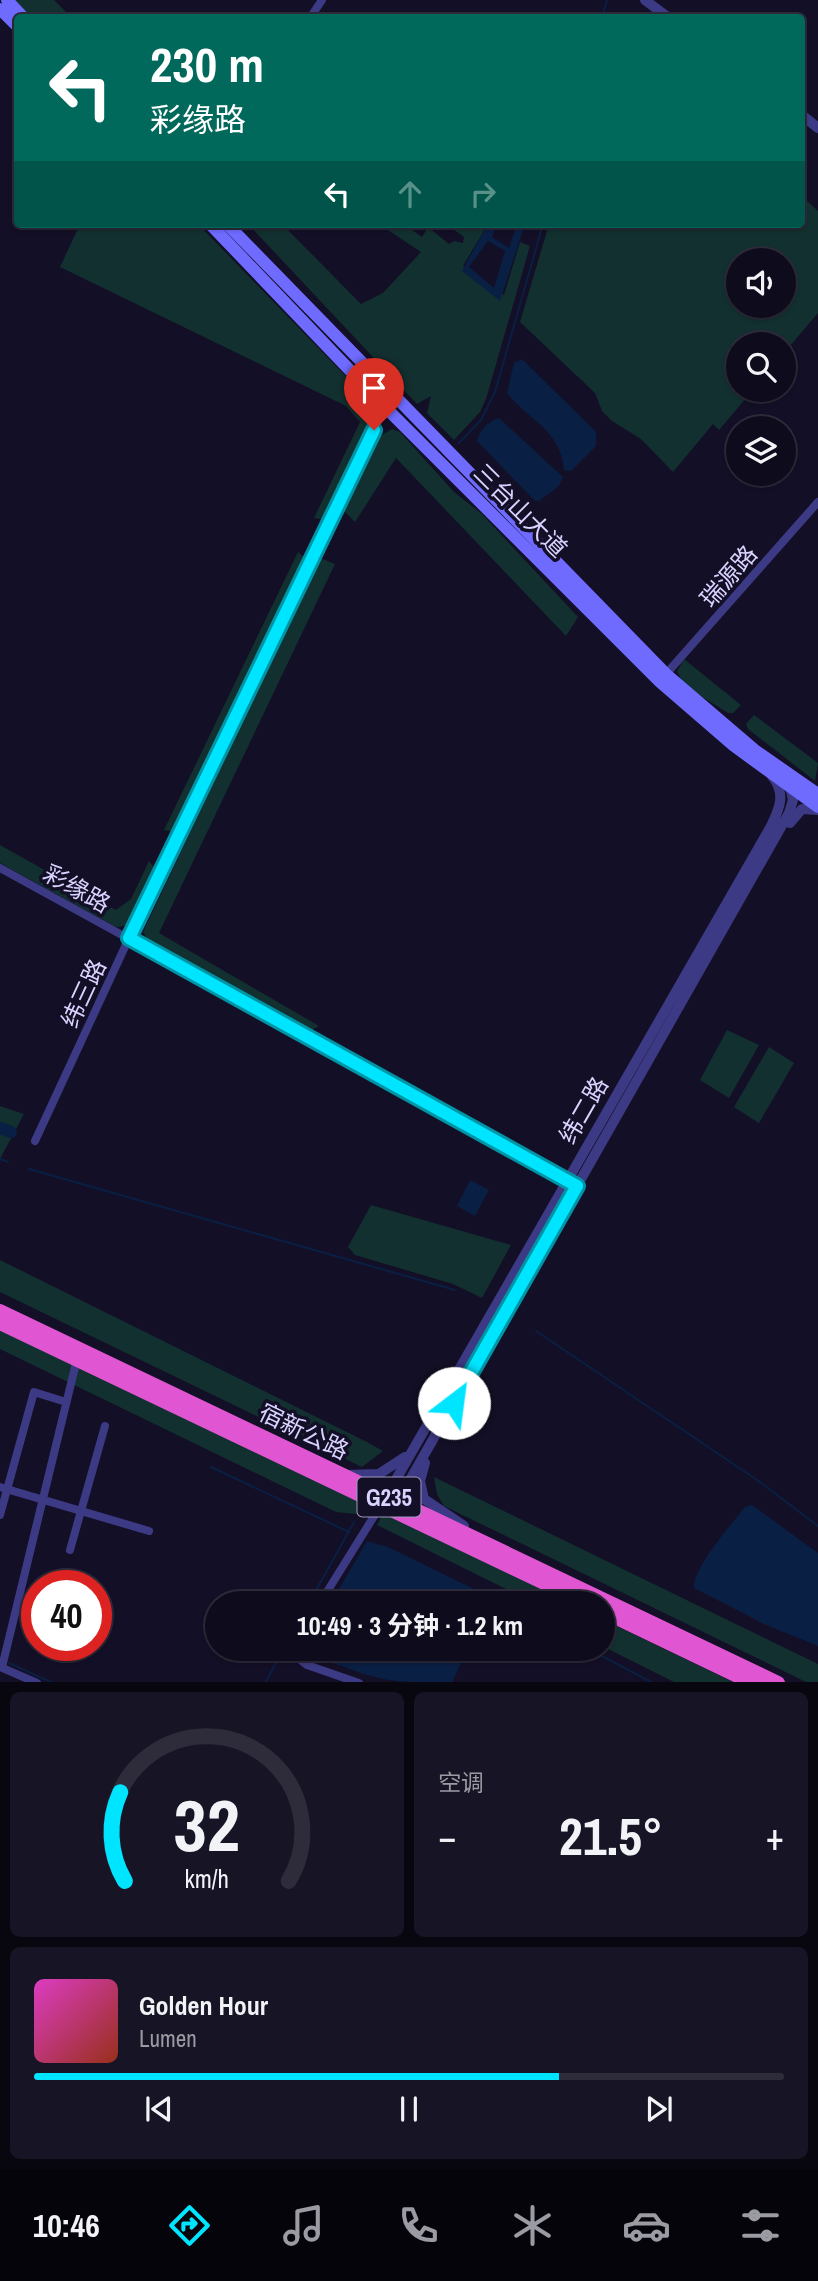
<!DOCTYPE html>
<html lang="zh">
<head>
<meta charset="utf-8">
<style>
	:root { --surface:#0e0b1c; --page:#171425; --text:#f1f3f6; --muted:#9b9ba3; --line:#2e2b3b; --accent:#00e5ff }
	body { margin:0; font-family:"Archivo Narrow","Noto Sans SC",sans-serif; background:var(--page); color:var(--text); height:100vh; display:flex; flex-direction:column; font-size:26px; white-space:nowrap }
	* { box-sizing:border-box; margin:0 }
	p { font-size:23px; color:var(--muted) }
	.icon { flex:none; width:38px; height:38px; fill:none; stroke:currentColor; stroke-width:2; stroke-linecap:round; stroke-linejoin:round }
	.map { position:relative; height:1682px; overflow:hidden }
	.sheet { display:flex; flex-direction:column; gap:10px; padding:10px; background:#08060f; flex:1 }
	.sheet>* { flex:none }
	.hud { position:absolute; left:14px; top:14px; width:791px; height:214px; border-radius:7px; box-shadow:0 2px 5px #0004,0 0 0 2px var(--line); background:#00695c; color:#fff; overflow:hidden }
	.tools { position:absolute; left:726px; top:248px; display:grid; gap:14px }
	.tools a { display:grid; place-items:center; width:70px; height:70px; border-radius:50%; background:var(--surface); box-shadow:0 2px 5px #0004,0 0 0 2px var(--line); font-size:35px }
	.speed { position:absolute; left:21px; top:1570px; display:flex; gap:14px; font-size:35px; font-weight:700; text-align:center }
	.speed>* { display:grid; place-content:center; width:91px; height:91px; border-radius:50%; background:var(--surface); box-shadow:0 2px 5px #0004,0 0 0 2px var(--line); line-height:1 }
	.speed .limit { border:10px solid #d22; background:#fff; color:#111 }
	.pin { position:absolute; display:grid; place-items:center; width:60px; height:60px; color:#fff; margin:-72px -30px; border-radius:50% 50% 50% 0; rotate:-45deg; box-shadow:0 0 7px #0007 }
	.pin .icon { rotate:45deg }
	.me { position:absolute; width:77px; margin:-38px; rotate:30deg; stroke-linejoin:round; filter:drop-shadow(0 0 5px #0008) }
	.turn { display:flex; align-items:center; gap:24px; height:147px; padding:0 21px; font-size:32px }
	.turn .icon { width:91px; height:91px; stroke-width:2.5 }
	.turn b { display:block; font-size:49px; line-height:60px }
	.lanes { display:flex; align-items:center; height:66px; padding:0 21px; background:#0003; justify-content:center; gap:35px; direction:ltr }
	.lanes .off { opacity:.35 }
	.big { font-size:52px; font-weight:700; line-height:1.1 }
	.sheet .card { flex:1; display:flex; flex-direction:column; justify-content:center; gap:10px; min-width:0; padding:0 24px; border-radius:10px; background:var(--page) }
	.sheet .dial { align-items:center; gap:0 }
	.dial svg { height:182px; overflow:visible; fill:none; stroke:var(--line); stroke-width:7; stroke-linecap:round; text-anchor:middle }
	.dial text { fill:var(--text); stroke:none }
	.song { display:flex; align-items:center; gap:21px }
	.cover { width:84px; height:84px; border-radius:10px; background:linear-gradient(135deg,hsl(310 70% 55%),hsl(10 70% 35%)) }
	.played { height:7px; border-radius:4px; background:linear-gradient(90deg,var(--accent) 70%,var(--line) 70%) }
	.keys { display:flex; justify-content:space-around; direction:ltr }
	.heat { display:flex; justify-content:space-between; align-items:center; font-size:38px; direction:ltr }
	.sheet .tiles { flex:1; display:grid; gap:10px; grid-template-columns:1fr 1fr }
	.card:last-child { grid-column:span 2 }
	.trip { position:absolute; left:205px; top:1591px; width:410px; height:70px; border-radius:35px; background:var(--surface); box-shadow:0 2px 5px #0004,0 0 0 2px var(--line); font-weight:700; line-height:70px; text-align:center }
	.dock { display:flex; height:112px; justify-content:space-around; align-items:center; background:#06040b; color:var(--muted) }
	.dock .icon { width:49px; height:49px }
	.dock .active { color:var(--accent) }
	.dock b { font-size:32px; color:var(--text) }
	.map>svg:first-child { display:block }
	.green { fill:#12302f; fill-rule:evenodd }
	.water { fill:#0a1f44; fill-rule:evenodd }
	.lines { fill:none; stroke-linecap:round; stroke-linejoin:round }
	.stream { stroke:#0a1f44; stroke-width:2 }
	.river { stroke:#0a1f44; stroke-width:12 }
	.minor { stroke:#3d3a85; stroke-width:8 }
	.tertiary { stroke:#3d3a85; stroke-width:10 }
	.secondary { stroke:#6f6bff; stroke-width:12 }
	.trunk { stroke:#e055d1; stroke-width:14 }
	.route-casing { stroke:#0095a6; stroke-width:18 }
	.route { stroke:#00e5ff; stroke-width:12 }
	.labels { text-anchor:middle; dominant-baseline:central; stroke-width:7; stroke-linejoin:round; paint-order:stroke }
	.shield { fill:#130f26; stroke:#9e99be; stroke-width:2 }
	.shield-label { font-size:23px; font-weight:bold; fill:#d9d4ff }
	.street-label { font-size:24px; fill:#d9d4ff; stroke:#130f26 }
</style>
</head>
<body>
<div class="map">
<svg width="818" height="1683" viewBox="0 0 818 1683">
	<rect width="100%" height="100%" fill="#130f26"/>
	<!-- green -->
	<path class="green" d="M13,0H54L71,17H29Z
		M802,196L818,211V313L784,353V345H738V390H753L719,430L713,424L673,472L641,439L612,421L602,411L595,393L520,322L549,224H802ZM738,261H784V306H738Z
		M80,224H198L369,400L372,418L325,520L314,518L360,422L346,406L60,267Z
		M248,224H287L285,227L361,304L383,293L421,252L379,224H404L422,237L428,227L449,244L454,241L463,243L464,237L446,224H488L463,266L504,295L520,242L530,246L486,399L480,412L454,440L427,413L431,396L417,404Z
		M392,429L400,432L454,492L482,514L578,617L566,636L396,458L355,522L343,510L380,436Z
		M298,552L306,559L175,832L164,830Z
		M320,558L335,564L159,933L319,1026L308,1032L150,944L143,932Z
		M684,659L741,705L733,713H728L696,693L682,681L677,671Z
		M754,715L818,763L815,781L748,729L746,724Z
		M0,845L116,910L131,899L149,861L157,870C150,886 139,929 116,927L0,863Z
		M727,1030L759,1045L729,1098L700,1080Z
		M769,1047L794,1063L759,1123L734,1107Z
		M0,1106L24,1114L0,1159Z
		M371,1205L511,1245L482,1298L453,1284L355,1255L348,1247Z
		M0,1260L367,1442L383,1451L362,1467L0,1292Z
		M0,1328L370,1505L365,1515L336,1512L0,1349Z
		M434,1477L818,1664V1682H806L444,1506L437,1494Z
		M384,1512L570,1603H534L377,1525Z
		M602,1619L733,1682H674L602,1646Z"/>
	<!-- water -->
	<path class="water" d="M488,224H497L492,237L509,248L517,224H525L500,301L462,271ZM488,241L505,251L494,288L469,267Z
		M522,359L596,432V446L571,471L564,470C560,429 531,423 507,393L514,363Z
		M499,418L563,477L559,486L539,501H535L477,441C479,430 489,421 499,418Z
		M470,1180L489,1190L475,1216L457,1206Z
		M752,1505L818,1553V1646L764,1624L694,1588C693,1567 732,1524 745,1507Z
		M367,1541L388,1547L480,1592L485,1596V1603H331Z
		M307,1649H350L348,1656L361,1663L372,1658L369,1649H467L452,1683C416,1683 383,1683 350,1669C335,1662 317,1663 307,1649Z"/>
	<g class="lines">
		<!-- stream -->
		<path class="stream" d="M602,18L607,0
			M459,443L481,420L495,392L543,224
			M0,1159L8,1162
			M29,1169L455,1290
			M536,1331L760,1482L818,1526
			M211,1467L349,1532
			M309,1603L354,1522
			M587,1648L653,1683
			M9,1663L53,1683
			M265,1683L284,1648"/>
		<!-- river -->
		<path class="river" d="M0,1128L11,1132"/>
		<!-- minor -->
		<path class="minor" d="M310,18L322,0
			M666,674L818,502
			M0,868L571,1182
			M35,1141L129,938L385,407
			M0,1487L149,1531
			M0,1515L34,1392L66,1402
			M70,1550L105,1426
			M320,1603L381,1505
			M297,1648L298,1658L307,1665L359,1683
			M0,1667L37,1683
			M2,1667L77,1359"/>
		<!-- tertiary -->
		<path class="tertiary" d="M645,0L669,18
			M802,115L818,128
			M790,823L802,809L818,810
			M425,1463L420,1481L424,1499L464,1526
			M346,1475L379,1474L405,1457
			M398,1501L789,813L793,800L789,782
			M383,1502L771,826C780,808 786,793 772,776"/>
		<!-- secondary -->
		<path class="secondary" d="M7,0L24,18
			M0,9L18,27
			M210,224L385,407L660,682L734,746L818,807
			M227,224L666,674L756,751L818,794"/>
		<!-- trunk -->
		<path class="trunk" d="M0,1311L778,1683
			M0,1323L586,1603
			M602,1611L752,1683"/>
	</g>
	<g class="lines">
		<!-- route casing -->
		<g class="route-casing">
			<path id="route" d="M374,430L129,938L577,1186L454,1403"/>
		</g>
		<!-- route -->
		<use href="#route" class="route"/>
	</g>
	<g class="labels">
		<!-- shield labels -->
		<rect class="shield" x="357.5" y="1477.5" width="63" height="39" rx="5"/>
		<g class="shield-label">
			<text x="389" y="1497">G235</text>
		</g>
		<!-- street labels -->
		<g class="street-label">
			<text transform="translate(521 510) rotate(45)">三台山大道</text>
			<text transform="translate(728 576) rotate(-49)">瑞源路</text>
			<text transform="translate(77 888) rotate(29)">彩缘路</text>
			<text transform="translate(83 993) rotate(-65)">纬三路</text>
			<text transform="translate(583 1110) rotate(-60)">纬二路</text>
			<text transform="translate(304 1431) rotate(26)">宿新公路</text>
		</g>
	</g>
</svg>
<div class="tools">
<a><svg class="icon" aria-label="sound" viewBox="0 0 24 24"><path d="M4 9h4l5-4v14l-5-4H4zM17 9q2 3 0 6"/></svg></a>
<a><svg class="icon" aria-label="search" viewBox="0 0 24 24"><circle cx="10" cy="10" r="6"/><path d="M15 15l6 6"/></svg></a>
<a><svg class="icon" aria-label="layers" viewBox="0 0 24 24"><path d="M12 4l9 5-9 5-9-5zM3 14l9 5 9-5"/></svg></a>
</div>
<div class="speed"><div class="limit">40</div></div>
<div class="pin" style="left:374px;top:430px;background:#d93025"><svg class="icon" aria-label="arrive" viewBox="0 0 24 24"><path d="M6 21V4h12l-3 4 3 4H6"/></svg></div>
<svg class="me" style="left:454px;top:1403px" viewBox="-20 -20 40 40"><circle r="19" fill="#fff"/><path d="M0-13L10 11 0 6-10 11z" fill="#00e5ff"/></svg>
<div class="trip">10:49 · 3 分钟 · 1.2 km</div>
<div class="hud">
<div class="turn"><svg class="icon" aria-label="left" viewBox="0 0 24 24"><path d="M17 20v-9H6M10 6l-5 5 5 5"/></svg><div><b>230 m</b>彩缘路</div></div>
<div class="lanes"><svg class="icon" aria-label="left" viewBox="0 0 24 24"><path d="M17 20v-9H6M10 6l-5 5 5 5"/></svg><svg class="icon off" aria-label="ahead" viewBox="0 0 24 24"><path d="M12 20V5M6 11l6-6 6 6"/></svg><svg class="icon off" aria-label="right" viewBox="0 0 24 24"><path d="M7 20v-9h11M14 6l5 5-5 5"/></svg></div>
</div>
</div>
<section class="sheet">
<div class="tiles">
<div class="card dial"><svg viewBox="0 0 100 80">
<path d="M14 69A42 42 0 1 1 86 69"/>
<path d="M14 69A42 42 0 0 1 12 30" stroke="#00e5ff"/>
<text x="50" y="56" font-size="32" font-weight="700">32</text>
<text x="50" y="72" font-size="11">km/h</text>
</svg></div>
<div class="card"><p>空调</p>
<div class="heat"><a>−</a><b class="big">21.5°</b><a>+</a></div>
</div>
<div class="card">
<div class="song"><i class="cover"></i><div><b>Golden Hour</b><p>Lumen</p></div></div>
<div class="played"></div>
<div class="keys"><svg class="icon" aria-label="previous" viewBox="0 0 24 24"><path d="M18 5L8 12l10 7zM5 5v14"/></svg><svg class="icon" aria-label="pause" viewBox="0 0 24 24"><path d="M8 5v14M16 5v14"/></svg><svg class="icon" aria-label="next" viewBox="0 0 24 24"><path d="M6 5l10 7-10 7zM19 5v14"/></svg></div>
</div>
</div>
</section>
<nav class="dock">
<b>10:46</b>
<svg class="icon active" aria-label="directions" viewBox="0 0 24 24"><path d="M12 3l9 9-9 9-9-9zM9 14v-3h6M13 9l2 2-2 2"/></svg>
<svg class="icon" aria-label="music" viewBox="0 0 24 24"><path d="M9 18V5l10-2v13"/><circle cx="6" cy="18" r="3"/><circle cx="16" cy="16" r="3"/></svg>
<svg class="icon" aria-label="phone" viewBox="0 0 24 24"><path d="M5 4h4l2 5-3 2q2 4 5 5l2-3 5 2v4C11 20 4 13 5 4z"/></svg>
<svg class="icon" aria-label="climate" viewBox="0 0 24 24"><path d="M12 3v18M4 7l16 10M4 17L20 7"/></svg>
<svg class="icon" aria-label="car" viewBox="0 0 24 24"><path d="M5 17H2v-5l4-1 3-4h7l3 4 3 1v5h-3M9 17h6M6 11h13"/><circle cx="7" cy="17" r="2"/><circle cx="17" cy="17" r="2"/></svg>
<svg class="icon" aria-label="filters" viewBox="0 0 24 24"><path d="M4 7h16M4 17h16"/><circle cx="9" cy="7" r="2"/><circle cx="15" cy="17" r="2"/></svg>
</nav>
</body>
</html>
